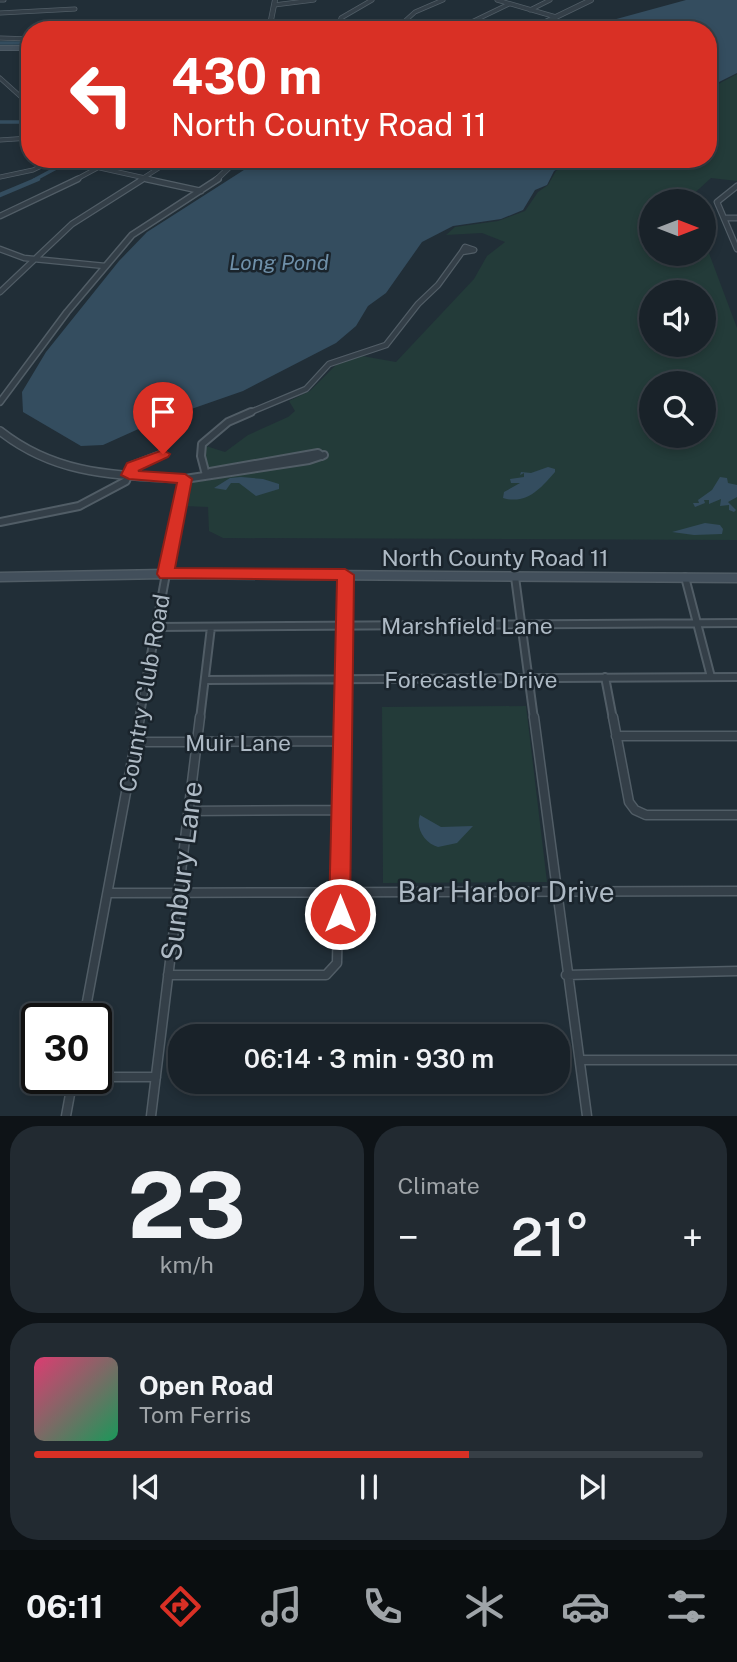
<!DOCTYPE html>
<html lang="en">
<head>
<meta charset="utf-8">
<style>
	:root { --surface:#192229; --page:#222a31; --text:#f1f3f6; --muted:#9fa4a8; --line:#373f46; --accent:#d93025 }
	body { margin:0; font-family:"Public Sans",sans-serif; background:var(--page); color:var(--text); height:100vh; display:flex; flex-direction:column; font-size:26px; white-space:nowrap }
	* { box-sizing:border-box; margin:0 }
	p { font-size:23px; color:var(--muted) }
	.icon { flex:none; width:38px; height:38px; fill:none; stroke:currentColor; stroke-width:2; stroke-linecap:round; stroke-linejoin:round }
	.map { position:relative; height:1116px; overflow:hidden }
	.side { display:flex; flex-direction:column; gap:10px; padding:10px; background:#0e1317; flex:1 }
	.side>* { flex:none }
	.top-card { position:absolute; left:21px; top:21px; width:696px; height:147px; border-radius:28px; box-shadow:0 4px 10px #0003,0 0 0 2px var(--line); background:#d93025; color:#fff; overflow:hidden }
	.needle { width:46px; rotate:90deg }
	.fabs { position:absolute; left:639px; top:189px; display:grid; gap:14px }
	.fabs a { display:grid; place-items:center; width:77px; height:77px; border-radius:50%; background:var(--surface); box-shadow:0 4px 10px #0003,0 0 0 2px var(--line); font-size:35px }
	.speed { position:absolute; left:21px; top:1003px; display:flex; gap:14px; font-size:35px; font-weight:700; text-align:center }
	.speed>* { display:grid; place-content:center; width:91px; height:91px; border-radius:50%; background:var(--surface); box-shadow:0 4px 10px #0003,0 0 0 2px var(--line); line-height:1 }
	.speed .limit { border:4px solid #111; border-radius:10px; background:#fff; color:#111 }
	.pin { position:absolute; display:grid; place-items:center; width:60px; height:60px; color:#fff; margin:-72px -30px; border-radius:50% 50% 50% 0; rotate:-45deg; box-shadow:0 0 7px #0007 }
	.pin .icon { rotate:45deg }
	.me { position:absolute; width:77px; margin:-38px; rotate:0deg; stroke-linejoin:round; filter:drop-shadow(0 0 5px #0008) }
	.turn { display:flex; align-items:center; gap:24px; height:147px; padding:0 35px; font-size:32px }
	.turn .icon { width:91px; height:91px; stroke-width:2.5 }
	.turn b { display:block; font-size:49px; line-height:60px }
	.big { font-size:52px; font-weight:600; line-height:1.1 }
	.side .widget { flex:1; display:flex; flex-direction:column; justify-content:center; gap:10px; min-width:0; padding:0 24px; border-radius:28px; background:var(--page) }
	.side .dial { align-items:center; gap:0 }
	.dial b { font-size:91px; line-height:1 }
	.song { display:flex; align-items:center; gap:21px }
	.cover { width:84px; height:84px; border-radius:10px; background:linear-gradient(135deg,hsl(340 70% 55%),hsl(150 70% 35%)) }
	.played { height:7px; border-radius:4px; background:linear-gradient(90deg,var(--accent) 65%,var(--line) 65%) }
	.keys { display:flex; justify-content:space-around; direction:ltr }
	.heat { display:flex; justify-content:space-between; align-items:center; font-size:38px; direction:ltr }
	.side .tiles { flex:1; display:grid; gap:10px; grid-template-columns:1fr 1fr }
	.widget:last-child { grid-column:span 2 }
	.trip { position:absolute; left:168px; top:1024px; width:402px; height:70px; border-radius:28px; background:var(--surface); box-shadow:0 4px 10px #0003,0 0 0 2px var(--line); font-weight:600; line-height:70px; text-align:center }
	.tab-bar { display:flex; height:112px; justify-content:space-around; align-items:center; background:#0a0e10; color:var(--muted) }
	.tab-bar .icon { width:49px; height:49px }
	.tab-bar .active { color:var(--accent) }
	.tab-bar b { font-size:32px; color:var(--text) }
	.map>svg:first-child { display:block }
	.green { fill:#233b39; fill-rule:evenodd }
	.water { fill:#344d5f }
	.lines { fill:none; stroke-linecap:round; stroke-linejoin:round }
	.canal-far1 { stroke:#344d5f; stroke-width:3.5 }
	.canal { stroke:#344d5f; stroke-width:4.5 }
	.minor-far3-casing { stroke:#515d66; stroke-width:5 }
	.minor-far2-casing { stroke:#515d66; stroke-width:7 }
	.minor-far1-casing { stroke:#515d66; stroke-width:10 }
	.minor-casing { stroke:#515d66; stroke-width:11 }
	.tertiary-far2-casing { stroke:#515d66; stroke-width:6 }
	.tertiary-far1-casing { stroke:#515d66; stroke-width:8 }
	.tertiary-casing { stroke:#515d66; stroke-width:10 }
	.secondary-far1-casing { stroke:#515d66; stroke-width:6 }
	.secondary-casing { stroke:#515d66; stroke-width:11 }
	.minor-far3 { stroke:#343f48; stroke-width:3.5 }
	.minor-far2 { stroke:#343f48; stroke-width:4.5 }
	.minor-far1 { stroke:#343f48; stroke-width:6 }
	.minor { stroke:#343f48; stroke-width:8 }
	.tertiary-far2 { stroke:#343f48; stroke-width:4.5 }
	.tertiary-far1 { stroke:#343f48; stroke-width:5 }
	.tertiary { stroke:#343f48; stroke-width:7 }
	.secondary-far1 { stroke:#424f5b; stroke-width:4.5 }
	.secondary { stroke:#424f5b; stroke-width:8 }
	.route { fill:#d93025; stroke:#8d1f18; stroke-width:2 }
	.labels { text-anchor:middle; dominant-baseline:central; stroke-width:5; stroke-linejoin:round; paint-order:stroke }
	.far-water-label { font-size:21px; font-style:italic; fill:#6f90a9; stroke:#1a242c }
	.street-label { font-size:23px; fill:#aebac5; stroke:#1a242c }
	.near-street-label { font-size:28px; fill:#aebac5; stroke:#1a242c }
</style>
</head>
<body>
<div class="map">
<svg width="737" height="1116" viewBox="0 0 737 1116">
	<rect width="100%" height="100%" fill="#212e37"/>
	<!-- green -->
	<path class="green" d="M737,74V181L711,178L688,199L689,201H651V254H704V240L737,328V540L223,538L209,531L208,507L184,506L188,483L209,480L204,453L206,446L225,452L248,435L288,417L295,411L289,401L310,391L339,362L362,356L396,362L474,279L487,256L505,242L482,233L446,235L455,227L498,221L525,211L538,192L548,185L556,171L579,159H709V89ZM651,292H704V345H651ZM651,383H704V436H651Z
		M526,706L547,882L383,883L382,707Z"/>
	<!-- water -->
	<path class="water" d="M686,0H737V73L709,87V30H591L609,21Z
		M261,159H575L554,171L547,185L535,190L523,210L501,219L453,226L422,242L386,293L368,306L356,326L336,343L243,391L154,422L103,445L81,446L23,412L22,392L46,352L119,261L147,232Z
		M548,467L555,469V472C541,488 527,505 503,498L504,492L520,483H511L510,479L524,477V473L520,475L521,472L531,473Z
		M241,477L263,479L279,484V489L256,496L239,483H231L226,490L214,488L230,478Z
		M720,477L727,478L728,483L737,485V497L728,502L736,510L734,512L729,510V505L720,506L721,499L709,504V500H704L705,503L695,507L693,503H699L698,500L712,490Z
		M705,523L720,525L723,529L722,534L694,535L672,532Z
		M420,815L441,827L473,826L457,843L438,847C425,843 415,829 420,815Z"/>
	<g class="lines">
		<!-- canal-far1 -->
		<path class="canal-far1" d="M0,43H30
			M0,122H30
			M34,180L73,159"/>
		<!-- canal -->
		<path class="canal" d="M0,195L38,179"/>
		<!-- minor-far3 casing -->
		<g class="minor-far3-casing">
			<path id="minor-far3" d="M0,0H4
				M497,0L556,17
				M274,5L314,0
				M530,10L550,0
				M0,13L75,9
				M358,30L346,27L340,22L341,18L372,0
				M395,30L415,12L443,0
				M455,30L509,4
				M0,38L30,39
				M0,78L30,105
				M0,140L30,138
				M100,168L154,180
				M0,177L33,170L56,159
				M75,180L114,159
				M140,180L173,159"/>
		</g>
		<!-- minor-far2 casing -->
		<g class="minor-far2-casing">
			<path id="minor-far2" d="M146,179L201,191
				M737,186L717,202L737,249
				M0,216L78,179
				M724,218H737
				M465,247L474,250L462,252Z
				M0,249L24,258L105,266
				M0,292L72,224L143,179
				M246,414L306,389L329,364L386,345L418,304L438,285L462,252"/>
		</g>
		<!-- minor-far1 casing -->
		<g class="minor-far1-casing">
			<path id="minor-far1" d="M206,475L201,456L202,444L228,422L251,412
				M208,475L210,472L318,453L322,456
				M185,479L309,460L324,455
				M0,522L79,506L126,481L132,466L163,454
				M515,577L534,719
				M685,577L711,677
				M156,627L737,623
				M605,677L613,719
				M205,680L737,677
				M139,719L166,574
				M200,719L211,627
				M342,719L345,575"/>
		</g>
		<!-- minor casing -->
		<g class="minor-casing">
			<path id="minor" d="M534,717L587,1116
				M613,717L629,802L635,810L646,815H737
				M616,736H737
				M135,742L341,741
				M188,811L340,810
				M108,893L737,891
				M168,975H326L337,963L342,717
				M566,975L737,971
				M84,1018L140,717
				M580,1060H737
				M96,1077H156
				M66,1116L73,1078
				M151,1116L200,717"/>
		</g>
		<!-- tertiary-far2 casing -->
		<g class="tertiary-far2-casing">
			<path id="tertiary-far2" d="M269,30L275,0
				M529,30L591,0
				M216,180L238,159"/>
		</g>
		<!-- tertiary-far1 casing -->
		<g class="tertiary-far1-casing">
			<path id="tertiary-far1" d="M0,402L67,312L132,235L218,179"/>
		</g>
		<!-- tertiary casing -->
		<g class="tertiary-casing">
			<path id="tertiary" d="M0,431C57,476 116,475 185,479L166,574"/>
		</g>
		<!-- secondary-far1 casing -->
		<g class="secondary-far1-casing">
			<path id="secondary-far1" d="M0,48H30"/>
		</g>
		<!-- secondary casing -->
		<g class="secondary-casing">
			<path id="secondary" d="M0,577L166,574L737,578"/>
		</g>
		<!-- minor-far3 -->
		<use href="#minor-far3" class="minor-far3"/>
		<!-- minor-far2 -->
		<use href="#minor-far2" class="minor-far2"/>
		<!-- minor-far1 -->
		<use href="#minor-far1" class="minor-far1"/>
		<!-- minor -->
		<use href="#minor" class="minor"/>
		<!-- tertiary-far2 -->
		<use href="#tertiary-far2" class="tertiary-far2"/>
		<!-- tertiary-far1 -->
		<use href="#tertiary-far1" class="tertiary-far1"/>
		<!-- tertiary -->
		<use href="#tertiary" class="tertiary"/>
		<!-- secondary-far1 -->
		<use href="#secondary-far1" class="secondary-far1"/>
		<!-- secondary -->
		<use href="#secondary" class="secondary"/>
	</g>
	<!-- route -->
	<path class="route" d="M163,450L170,454L168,457L138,471L185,474L192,479L175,568L345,569L354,575L350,914L347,920L340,923L332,920L329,914L337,580L160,578L157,574L177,483L129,479L121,475L127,463Z"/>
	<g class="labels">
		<!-- far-water labels -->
		<g class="far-water-label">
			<text x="279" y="262">Long Pond</text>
		</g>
		<!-- street labels -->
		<g class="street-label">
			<text x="495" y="557">North County Road 11</text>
			<text x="467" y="625">Marshfield Lane</text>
			<text x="471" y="679">Forecastle Drive</text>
			<text transform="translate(144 693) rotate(-80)">Country Club Road</text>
			<text x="238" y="742">Muir Lane</text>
		</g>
		<!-- near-street labels -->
		<g class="near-street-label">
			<text transform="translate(181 871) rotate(-83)">Sunbury Lane</text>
			<text x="506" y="891">Bar Harbor Drive</text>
		</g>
	</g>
</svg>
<div class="fabs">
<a><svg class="needle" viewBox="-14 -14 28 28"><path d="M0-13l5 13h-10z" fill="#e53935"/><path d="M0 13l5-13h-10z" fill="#9fa4a8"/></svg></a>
<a><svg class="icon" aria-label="sound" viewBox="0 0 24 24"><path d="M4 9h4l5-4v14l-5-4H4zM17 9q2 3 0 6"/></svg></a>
<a><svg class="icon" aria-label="search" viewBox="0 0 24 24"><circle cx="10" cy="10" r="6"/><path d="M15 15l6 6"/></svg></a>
</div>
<div class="speed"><div class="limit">30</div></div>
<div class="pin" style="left:163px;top:454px;background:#d93025"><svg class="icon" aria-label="arrive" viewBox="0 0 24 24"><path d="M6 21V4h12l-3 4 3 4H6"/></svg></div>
<svg class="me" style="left:340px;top:914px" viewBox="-20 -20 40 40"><circle r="17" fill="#d93025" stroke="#fff" stroke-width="3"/><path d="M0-11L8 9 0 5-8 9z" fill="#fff"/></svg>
<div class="trip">06:14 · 3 min · 930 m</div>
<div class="top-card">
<div class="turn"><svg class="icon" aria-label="left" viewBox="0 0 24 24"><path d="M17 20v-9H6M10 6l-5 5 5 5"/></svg><div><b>430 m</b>North County Road 11</div></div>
</div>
</div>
<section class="side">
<div class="tiles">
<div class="widget dial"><b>23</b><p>km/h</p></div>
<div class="widget"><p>Climate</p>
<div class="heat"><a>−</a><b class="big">21°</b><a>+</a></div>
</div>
<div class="widget">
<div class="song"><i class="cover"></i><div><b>Open Road</b><p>Tom Ferris</p></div></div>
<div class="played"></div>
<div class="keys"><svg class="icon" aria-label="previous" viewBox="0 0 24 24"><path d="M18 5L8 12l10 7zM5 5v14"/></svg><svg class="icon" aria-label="pause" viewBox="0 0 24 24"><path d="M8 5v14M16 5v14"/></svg><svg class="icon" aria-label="next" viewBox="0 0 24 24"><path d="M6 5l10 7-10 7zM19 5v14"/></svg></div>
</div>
</div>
</section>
<nav class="tab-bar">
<b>06:11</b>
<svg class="icon active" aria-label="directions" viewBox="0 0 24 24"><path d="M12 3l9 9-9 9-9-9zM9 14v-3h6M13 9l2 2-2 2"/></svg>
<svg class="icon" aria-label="music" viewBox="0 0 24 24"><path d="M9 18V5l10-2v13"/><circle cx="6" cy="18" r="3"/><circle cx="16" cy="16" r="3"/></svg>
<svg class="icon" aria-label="phone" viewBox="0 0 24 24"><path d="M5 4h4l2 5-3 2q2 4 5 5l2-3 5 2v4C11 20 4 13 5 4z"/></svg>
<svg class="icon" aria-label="climate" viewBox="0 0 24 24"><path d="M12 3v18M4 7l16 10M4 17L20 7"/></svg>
<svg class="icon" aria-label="car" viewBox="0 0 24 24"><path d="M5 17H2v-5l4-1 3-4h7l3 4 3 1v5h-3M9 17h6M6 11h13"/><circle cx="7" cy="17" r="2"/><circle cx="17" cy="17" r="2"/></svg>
<svg class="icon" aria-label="filters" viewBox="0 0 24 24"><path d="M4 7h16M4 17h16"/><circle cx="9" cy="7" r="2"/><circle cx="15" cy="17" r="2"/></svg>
</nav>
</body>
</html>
